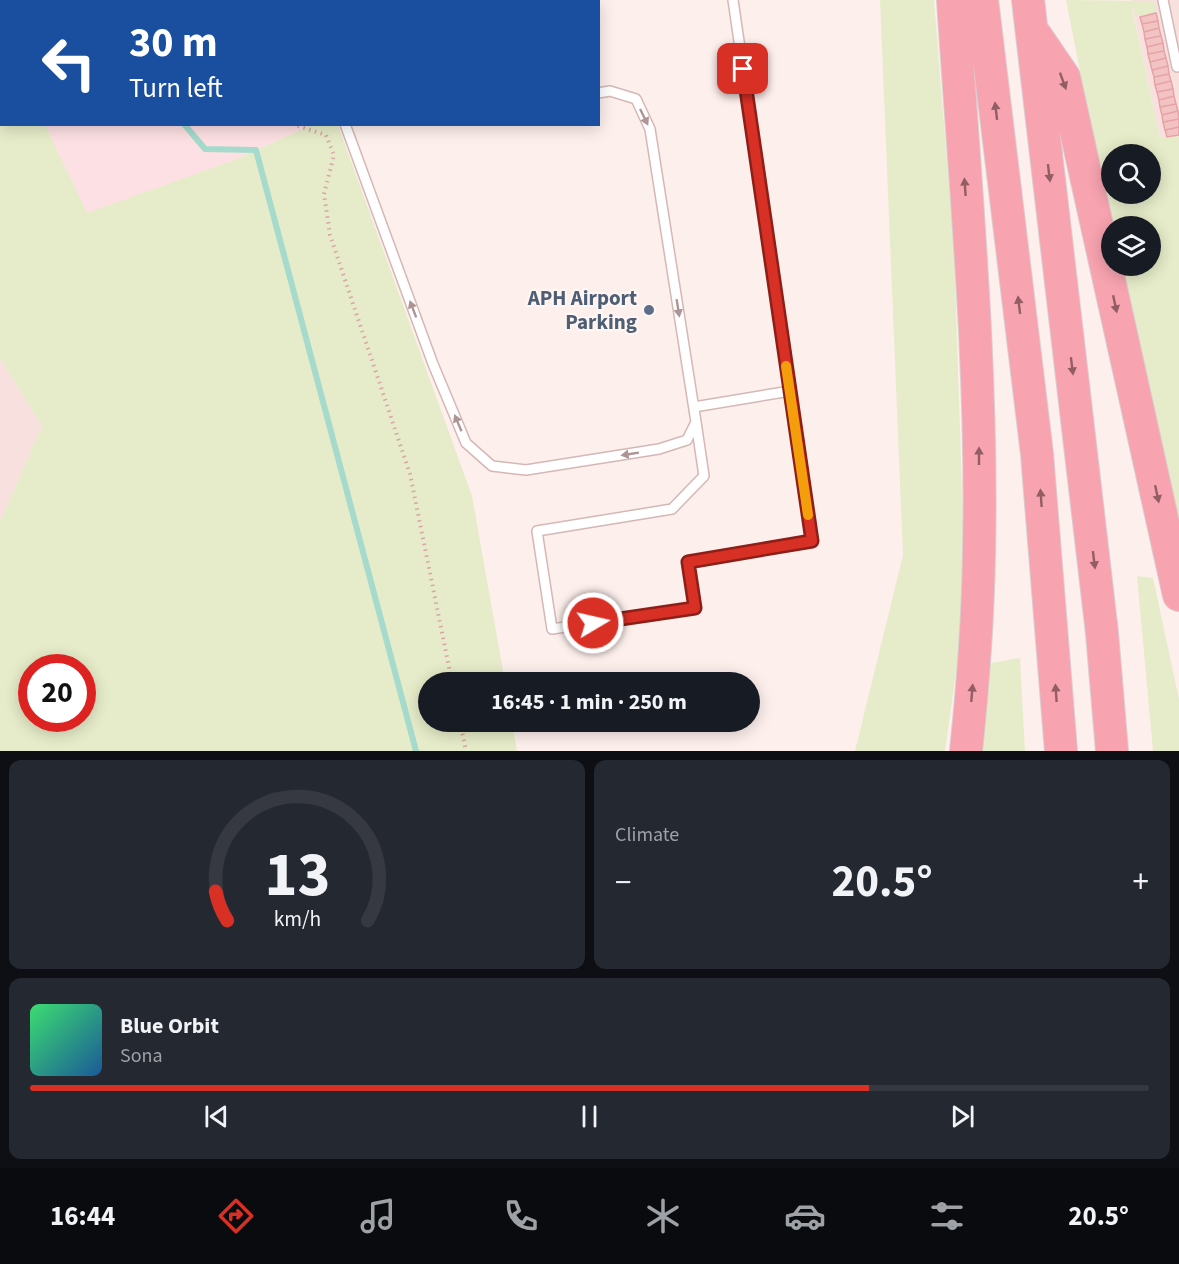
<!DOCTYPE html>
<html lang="en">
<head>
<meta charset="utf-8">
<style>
	:root { --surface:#171b24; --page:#242831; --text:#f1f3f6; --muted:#9ea1a6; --line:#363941; --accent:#d93025 }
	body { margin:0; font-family:"Source Sans 3",sans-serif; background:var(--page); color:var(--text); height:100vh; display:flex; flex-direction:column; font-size:22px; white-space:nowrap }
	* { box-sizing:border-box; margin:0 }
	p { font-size:20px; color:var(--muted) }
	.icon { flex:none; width:33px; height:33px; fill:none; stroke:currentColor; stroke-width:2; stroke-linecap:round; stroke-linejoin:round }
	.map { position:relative; height:751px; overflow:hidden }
	.sheet { display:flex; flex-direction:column; gap:9px; padding:9px; background:#0d0f14; flex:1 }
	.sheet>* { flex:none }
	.hud { position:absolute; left:0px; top:0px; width:600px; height:126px; box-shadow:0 3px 15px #0003; background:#1a4fa0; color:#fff; overflow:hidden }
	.controls { position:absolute; left:1101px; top:144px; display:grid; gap:12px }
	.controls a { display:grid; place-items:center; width:60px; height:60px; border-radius:50%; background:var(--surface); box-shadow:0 3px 15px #0003; font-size:30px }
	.speed { position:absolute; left:18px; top:654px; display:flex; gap:12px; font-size:30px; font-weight:700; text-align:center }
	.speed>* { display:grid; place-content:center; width:78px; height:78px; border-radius:50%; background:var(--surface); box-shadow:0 3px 15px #0003; line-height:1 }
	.speed .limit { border:9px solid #d22; background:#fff; color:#111 }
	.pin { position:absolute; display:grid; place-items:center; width:51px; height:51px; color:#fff; margin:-26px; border-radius:12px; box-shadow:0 3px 9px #0006 }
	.me { position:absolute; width:66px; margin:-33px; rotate:81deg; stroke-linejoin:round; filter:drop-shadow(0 0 4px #0008) }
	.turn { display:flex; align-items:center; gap:21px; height:126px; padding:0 30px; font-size:27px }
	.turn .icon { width:78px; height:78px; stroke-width:2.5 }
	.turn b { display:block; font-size:42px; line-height:51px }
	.big { font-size:45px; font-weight:700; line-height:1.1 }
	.sheet .card { flex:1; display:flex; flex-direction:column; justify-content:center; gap:9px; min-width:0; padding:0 21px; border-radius:12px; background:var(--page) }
	.sheet .dial { align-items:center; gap:0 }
	.dial svg { height:156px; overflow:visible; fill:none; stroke:var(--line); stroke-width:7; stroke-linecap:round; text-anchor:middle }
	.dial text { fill:var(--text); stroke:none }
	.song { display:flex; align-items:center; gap:18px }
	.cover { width:72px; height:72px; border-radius:9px; background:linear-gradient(135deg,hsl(140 70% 55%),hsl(210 70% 35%)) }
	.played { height:6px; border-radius:3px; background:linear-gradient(90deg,var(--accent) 75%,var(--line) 75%) }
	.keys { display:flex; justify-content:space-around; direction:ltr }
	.heat { display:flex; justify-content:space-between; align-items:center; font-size:33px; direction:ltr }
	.sheet .tiles { flex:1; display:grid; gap:9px; grid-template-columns:1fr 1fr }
	.card:last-child { grid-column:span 2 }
	.trip { position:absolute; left:418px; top:672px; width:342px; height:60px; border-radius:30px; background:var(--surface); box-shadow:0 3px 15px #0003; font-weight:700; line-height:60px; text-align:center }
	.tab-bar { display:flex; height:96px; justify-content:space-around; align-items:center; background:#090b0e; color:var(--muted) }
	.tab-bar .icon { width:42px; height:42px }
	.tab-bar .current { color:var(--accent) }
	.tab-bar b { font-size:27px; color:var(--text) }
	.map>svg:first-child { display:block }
	.residential { fill:#f7e0dd }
	.commercial { fill:#fde0e3 }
	.green { fill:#e6ecc9; fill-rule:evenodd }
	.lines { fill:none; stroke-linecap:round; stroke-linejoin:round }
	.stream { stroke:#a5dacc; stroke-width:6 }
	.building { fill:#f3c3c4; stroke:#e6a3a6; stroke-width:1.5 }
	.service-casing { stroke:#d5b7b6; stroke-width:12 }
	.motorway-casing { stroke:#dacdce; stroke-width:34 }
	.path { stroke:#d9a5a7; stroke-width:4; stroke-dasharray:1.5 4.5; stroke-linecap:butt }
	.service { stroke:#fff; stroke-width:9 }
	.motorway { stroke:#f7a3b0; stroke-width:32 }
	.oneway { fill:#935e63 }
	.oneway2 { fill:#af9496 }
	.route-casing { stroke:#8d1f18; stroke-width:15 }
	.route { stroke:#d93025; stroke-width:10 }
	.slow { stroke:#f59e0b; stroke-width:10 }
	.service-dot { fill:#5c6f8a; stroke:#fff5f3; stroke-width:2 }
	.labels { text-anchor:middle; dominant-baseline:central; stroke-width:4.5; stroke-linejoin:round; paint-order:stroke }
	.service-label { font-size:21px; font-weight:bold; fill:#4e5e75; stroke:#fff5f3; text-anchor:end }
</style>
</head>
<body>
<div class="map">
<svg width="1179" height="751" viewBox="0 0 1179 751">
	<rect width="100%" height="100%" fill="#fdefec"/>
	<!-- residential -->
	<path class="residential" d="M1131,0H1179V228L1132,6Z
		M0,358L42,426L0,522Z"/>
	<!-- commercial -->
	<path class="commercial" d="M136,0H569L136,2Z
		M45,125H311L234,160L86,214Z"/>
	<!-- green -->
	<path class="green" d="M0,0H136L2,2V124L45,125L87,213L234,160L311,125H338L472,496L505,682H429V722H512L517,751H0V522L42,426L0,358ZM32,668H82V718H32Z
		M880,0H934L954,248L964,552L958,658L945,751H855L903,555Z
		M1066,0L1155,1L1156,13L1140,17L1132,8L1160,138L1179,135V527L1120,266H1150V226L1111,228ZM1112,154H1150V194H1112Z
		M1137,576L1153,578L1179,699V751H1153Z
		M1020,658L1025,751H982L991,663Z"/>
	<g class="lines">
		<!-- stream -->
		<path class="stream" d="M128,0L129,2
			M184,124L205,149L256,150L416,751"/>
	</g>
	<!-- building -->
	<path class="building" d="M1156,13L1158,21L1142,24L1140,17Z
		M1158,21L1159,28L1144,32L1142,24Z
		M1159,28L1161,36L1145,39L1144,32Z
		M1161,36L1163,43L1147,47L1145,39Z
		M1163,43L1164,51L1148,54L1147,47Z
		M1164,51L1166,58L1150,62L1148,54Z
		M1166,58L1168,66L1152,70L1150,62Z
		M1168,66L1169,74L1154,77L1152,70Z
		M1169,74L1171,81L1155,85L1154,77Z
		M1171,81L1173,89L1157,92L1155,85Z
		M1173,89L1174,96L1159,100L1157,92Z
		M1174,96L1176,104L1160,107L1159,100Z
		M1176,104L1178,111L1162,115L1160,107Z
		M1178,111L1179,119L1163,122L1162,115Z
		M1179,119V127L1165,130L1163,122Z
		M1179,127V135L1167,137L1165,130Z"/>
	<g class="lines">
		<!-- service casing -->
		<g class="service-casing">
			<path id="service" d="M175,0V2
				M1163,0L1177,67
				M345,124L433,364L466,443L492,466L526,470L659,449L687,440L696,422L650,129L636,99L610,91L598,93
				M694,407L790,391
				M696,422L704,476L672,509L537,531L552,629L695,608L688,562L812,541L733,0"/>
		</g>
		<!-- motorway casing -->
		<g class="motorway-casing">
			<path id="motorway" d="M953,0C965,184 983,368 979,552C978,619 973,685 966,751
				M982,0L1037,454L1061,751
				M1028,0L1102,633L1112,751
				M1036,36L1064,77L1179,595"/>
		</g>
		<!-- path -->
		<path class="path" d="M133,0L134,2
			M292,124L326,135L334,155L324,194L330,235L410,474L452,682
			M460,722L466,751"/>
		<!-- service -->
		<use href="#service" class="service"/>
		<!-- motorway -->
		<use href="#motorway" class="motorway"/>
	</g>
	<!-- one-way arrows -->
	<defs><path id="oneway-solid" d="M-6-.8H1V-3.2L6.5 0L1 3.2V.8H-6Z" transform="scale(1.5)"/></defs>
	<g class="oneway">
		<use href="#oneway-solid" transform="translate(1063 81) rotate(70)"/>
		<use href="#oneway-solid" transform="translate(996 111) rotate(-97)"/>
		<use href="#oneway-solid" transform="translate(1049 173) rotate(83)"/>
		<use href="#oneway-solid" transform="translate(965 187) rotate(-94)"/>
		<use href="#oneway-solid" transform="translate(1115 304) rotate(78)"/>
		<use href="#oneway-solid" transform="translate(1019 305) rotate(-97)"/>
		<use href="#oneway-solid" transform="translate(1072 366) rotate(83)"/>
		<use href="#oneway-solid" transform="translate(979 456) rotate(-90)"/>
		<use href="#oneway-solid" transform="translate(1157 494) rotate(78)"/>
		<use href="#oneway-solid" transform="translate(1041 498) rotate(-94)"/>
		<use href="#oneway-solid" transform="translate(1094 560) rotate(83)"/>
		<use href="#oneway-solid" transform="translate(972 693) rotate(-85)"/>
		<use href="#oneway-solid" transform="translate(1056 693) rotate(-94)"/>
	</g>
	<g class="oneway2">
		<use href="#oneway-solid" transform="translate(644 117) rotate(64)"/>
		<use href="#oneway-solid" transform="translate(678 308) rotate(81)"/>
		<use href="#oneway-solid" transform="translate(413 309) rotate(-111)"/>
		<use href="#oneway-solid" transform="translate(458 423) rotate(-113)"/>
		<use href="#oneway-solid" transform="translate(630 454) rotate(171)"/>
	</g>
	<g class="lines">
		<!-- route casing -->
		<g class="route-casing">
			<path id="route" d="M593,623L695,608L688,562L812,541L743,69"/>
		</g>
		<!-- route -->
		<use href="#route" class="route"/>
		<!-- slow -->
		<path class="slow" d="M786,366L808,515"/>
	</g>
	<!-- markers -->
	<circle class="service-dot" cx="649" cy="310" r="6"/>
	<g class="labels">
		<!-- service labels -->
		<g class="service-label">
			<text x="637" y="298">APH Airport<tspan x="637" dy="24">Parking</tspan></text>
		</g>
	</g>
</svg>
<div class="controls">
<a><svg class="icon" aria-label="search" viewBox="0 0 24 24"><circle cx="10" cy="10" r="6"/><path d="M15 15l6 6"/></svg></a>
<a><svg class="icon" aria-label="layers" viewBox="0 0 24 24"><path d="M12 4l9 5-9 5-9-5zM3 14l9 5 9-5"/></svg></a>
</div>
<div class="speed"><div class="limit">20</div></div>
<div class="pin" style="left:743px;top:69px;background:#d93025"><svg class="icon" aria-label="arrive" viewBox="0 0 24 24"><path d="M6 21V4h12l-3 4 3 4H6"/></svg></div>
<svg class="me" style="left:593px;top:623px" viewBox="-20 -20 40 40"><circle r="17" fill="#d93025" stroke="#fff" stroke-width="3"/><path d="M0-11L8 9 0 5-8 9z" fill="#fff"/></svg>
<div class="trip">16:45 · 1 min · 250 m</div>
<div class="hud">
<div class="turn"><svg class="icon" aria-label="left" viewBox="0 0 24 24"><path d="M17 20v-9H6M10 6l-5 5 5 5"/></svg><div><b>30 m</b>Turn left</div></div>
</div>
</div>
<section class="sheet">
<div class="tiles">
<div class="card dial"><svg viewBox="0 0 100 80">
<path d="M14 69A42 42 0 1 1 86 69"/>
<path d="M14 69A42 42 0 0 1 8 54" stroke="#d93025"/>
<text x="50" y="56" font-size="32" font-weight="700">13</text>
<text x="50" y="72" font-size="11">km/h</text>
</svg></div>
<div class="card"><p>Climate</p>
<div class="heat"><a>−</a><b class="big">20.5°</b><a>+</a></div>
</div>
<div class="card">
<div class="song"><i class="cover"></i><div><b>Blue Orbit</b><p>Sona</p></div></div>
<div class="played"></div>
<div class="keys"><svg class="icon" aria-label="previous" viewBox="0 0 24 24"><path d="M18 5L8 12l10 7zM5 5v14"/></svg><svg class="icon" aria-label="pause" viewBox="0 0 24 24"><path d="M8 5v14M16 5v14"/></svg><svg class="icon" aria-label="next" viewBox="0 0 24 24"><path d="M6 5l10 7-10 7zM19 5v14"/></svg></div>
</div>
</div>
</section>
<nav class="tab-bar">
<b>16:44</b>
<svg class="icon current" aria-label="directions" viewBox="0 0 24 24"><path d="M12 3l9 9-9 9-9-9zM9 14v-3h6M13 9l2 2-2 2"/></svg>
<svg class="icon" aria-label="music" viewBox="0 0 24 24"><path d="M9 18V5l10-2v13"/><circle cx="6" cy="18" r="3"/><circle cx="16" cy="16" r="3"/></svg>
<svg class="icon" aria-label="phone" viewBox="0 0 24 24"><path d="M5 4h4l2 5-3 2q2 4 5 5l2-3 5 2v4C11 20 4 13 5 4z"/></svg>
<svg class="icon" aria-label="climate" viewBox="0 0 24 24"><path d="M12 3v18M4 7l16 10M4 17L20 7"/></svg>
<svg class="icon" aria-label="car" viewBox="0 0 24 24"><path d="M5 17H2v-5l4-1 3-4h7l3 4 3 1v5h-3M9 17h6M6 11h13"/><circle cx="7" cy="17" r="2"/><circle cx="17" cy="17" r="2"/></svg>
<svg class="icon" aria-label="filters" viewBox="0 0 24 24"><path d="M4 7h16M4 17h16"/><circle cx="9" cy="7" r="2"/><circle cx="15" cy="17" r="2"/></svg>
<b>20.5°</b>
</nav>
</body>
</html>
